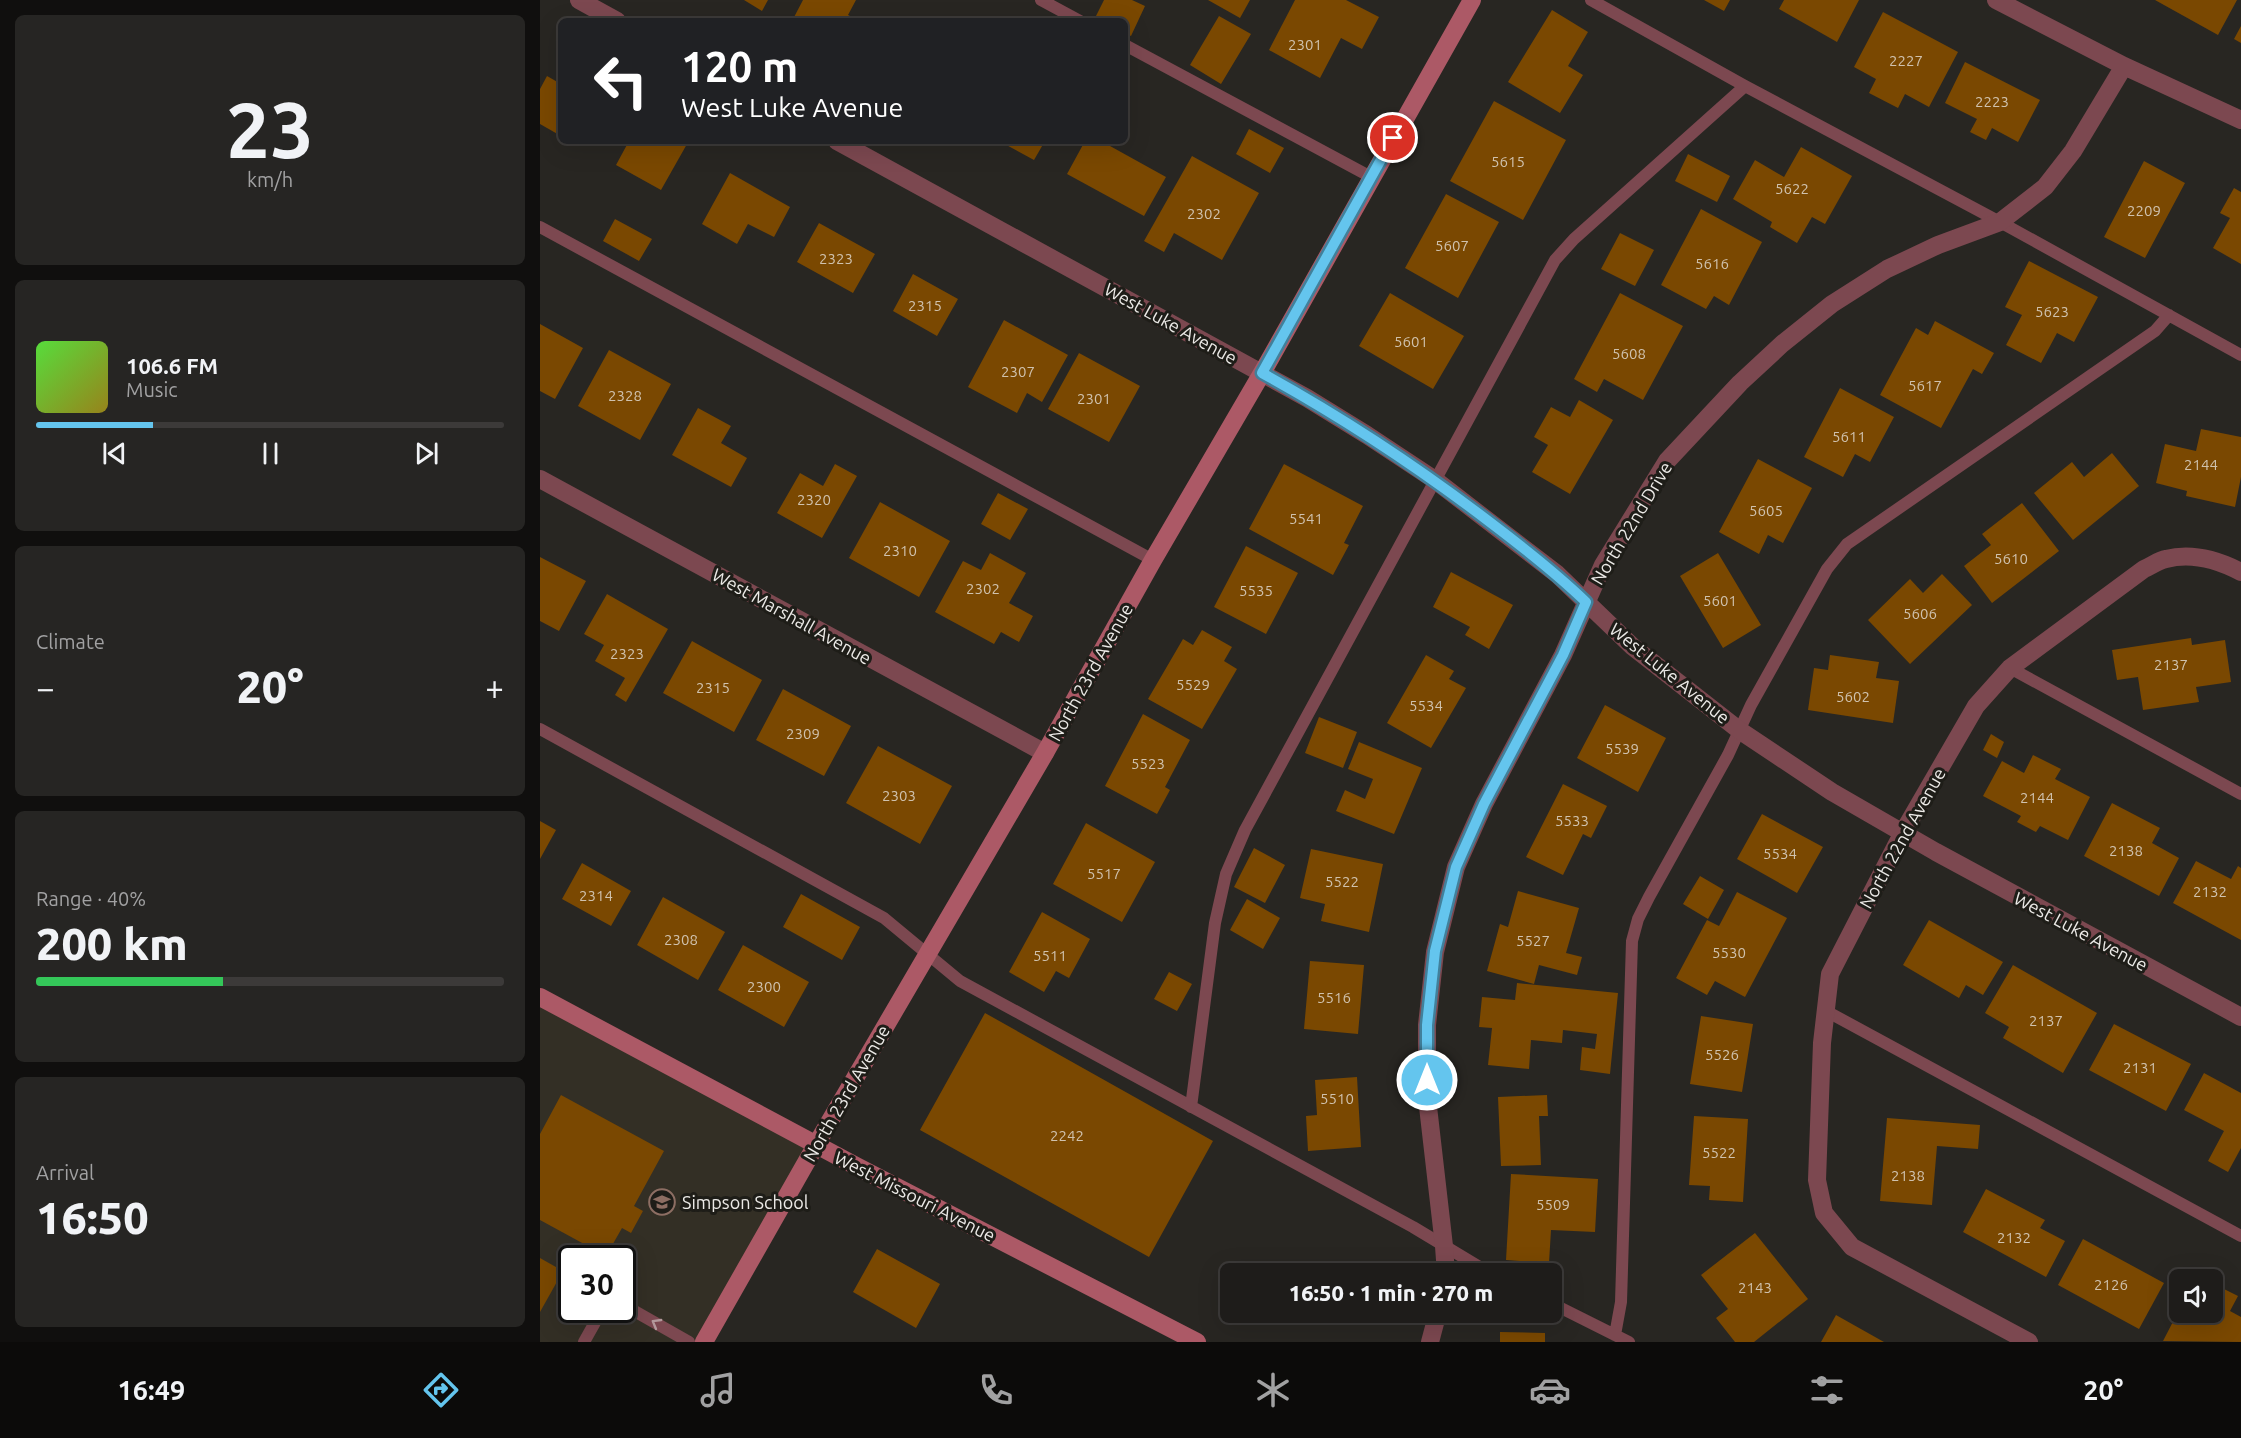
<!DOCTYPE html>
<html lang="en">
<head>
<meta charset="utf-8">
<style>
	:root { --surface:#1e1c1a; --page:#262523; --text:#f1f3f6; --muted:#a1a1a2; --line:#3c3a39; --accent:#64c5ee }
	body { margin:0; font-family:Ubuntu,sans-serif; background:var(--page); color:var(--text); height:100vh; display:flex; flex-direction:column; font-size:22px; white-space:nowrap }
	* { box-sizing:border-box; margin:0 }
	p { font-size:20px; color:var(--muted) }
	.icon { flex:none; width:33px; height:33px; fill:none; stroke:currentColor; stroke-width:2; stroke-linecap:round; stroke-linejoin:round }
	.map { position:relative; flex:1; overflow:hidden }
	.drawer { display:flex; flex-direction:column; gap:15px; padding:15px; background:#100f0e; width:540px }
	.drawer>* { flex:none }
	.top-card { position:absolute; left:18px; top:18px; width:570px; height:126px; border-radius:9px; box-shadow:0 6px 24px #0002,0 0 0 2px var(--line); background:#202124; color:#fff; overflow:hidden }
	.buttons { position:absolute; left:1629px; top:1269px; display:grid; gap:12px }
	.buttons a { display:grid; place-items:center; width:54px; height:54px; border-radius:9px; background:var(--surface); box-shadow:0 6px 24px #0002,0 0 0 2px var(--line); font-size:30px }
	.speed { position:absolute; left:18px; top:1245px; display:flex; gap:12px; font-size:30px; font-weight:700; text-align:center }
	.speed>* { display:grid; place-content:center; width:78px; height:78px; border-radius:50%; background:var(--surface); box-shadow:0 6px 24px #0002,0 0 0 2px var(--line); line-height:1 }
	.speed .limit { border:3px solid #111; border-radius:9px; background:#fff; color:#111 }
	.pin { position:absolute; display:grid; place-items:center; width:51px; height:51px; color:#fff; margin:-26px; border:3px solid #fff; border-radius:50%; box-shadow:0 2px 6px #0007 }
	.me { position:absolute; width:66px; margin:-33px; rotate:0deg; stroke-linejoin:round; filter:drop-shadow(0 0 4px #0008) }
	.turn { display:flex; align-items:center; gap:21px; height:126px; padding:0 24px; font-size:27px }
	.turn .icon { width:78px; height:78px; stroke-width:2.5 }
	.turn b { display:block; font-size:42px; line-height:51px }
	.big { font-size:45px; font-weight:800; line-height:1.1 }
	.drawer .card { flex:1; display:flex; flex-direction:column; justify-content:center; gap:9px; min-width:0; padding:0 21px; border-radius:9px; background:var(--page) }
	.drawer .dial { align-items:center; gap:0 }
	.dial b { font-size:78px; line-height:1 }
	.song { display:flex; align-items:center; gap:18px }
	.cover { width:72px; height:72px; border-radius:9px; background:linear-gradient(135deg,hsl(110 70% 55%),hsl(50 70% 35%)) }
	.played { height:6px; border-radius:3px; background:linear-gradient(90deg,var(--accent) 25%,var(--line) 25%) }
	.keys { display:flex; justify-content:space-around; direction:ltr }
	.heat { display:flex; justify-content:space-between; align-items:center; font-size:33px; direction:ltr }
	.charge { height:9px; border-radius:4px; background:linear-gradient(90deg,#34c759 40%,var(--line) 0) }
	.trip { position:absolute; left:680px; top:1263px; width:342px; height:60px; border-radius:9px; background:var(--surface); box-shadow:0 6px 24px #0002,0 0 0 2px var(--line); font-weight:800; line-height:60px; text-align:center }
	.tabs { display:flex; height:96px; justify-content:space-around; align-items:center; background:#0c0b0a; color:var(--muted) }
	.tabs .icon { width:42px; height:42px }
	.tabs .current { color:var(--accent) }
	.tabs b { font-size:27px; color:var(--text) }
	main { display:flex; flex:1; min-height:0 }
	.map>svg:first-child { display:block }
	.built { fill:#332f25; fill-rule:evenodd }
	.building { fill:#7a4801 }
	.lines { fill:none; stroke-linecap:round; stroke-linejoin:round }
	.lane { stroke:#7c4850; stroke-width:12 }
	.street { stroke:#7c4850; stroke-width:18 }
	.secondary { stroke:#ac5966; stroke-width:18 }
	.oneway { stroke:#b4999c }
	.route-casing { stroke:#41809b; stroke-width:15 }
	.route { stroke:#64c5ee; stroke-width:10 }
	.labels { text-anchor:middle; dominant-baseline:central; stroke-width:6; stroke-linejoin:round; paint-order:stroke }
	.number-label { font-size:15px; fill:#d0c2ae }
	.street-label { font-size:18px; fill:#eceae7; stroke:#1e1d18 }
	.poi-label { font-size:18px; fill:#eceae7; stroke:#1e1d18; text-anchor:start }
</style>
</head>
<body>
<main>
<section class="drawer">
<div class="card dial"><b>23</b><p>km/h</p></div>
<div class="card">
<div class="song"><i class="cover"></i><div><b>106.6 FM</b><p>Music</p></div></div>
<div class="played"></div>
<div class="keys"><svg class="icon" aria-label="previous" viewBox="0 0 24 24"><path d="M18 5L8 12l10 7zM5 5v14"/></svg><svg class="icon" aria-label="pause" viewBox="0 0 24 24"><path d="M8 5v14M16 5v14"/></svg><svg class="icon" aria-label="next" viewBox="0 0 24 24"><path d="M6 5l10 7-10 7zM19 5v14"/></svg></div>
</div>
<div class="card"><p>Climate</p>
<div class="heat"><a>−</a><b class="big">20°</b><a>+</a></div>
</div>
<div class="card"><p>Range · 40%</p><b class="big">200 km</b><div class="charge"></div></div>
<div class="card"><p>Arrival</p><b class="big">16:50</b></div>
</section>
<div class="map">
<svg width="1701" height="1342" viewBox="0 0 1701 1342">
	<rect width="100%" height="100%" fill="#282622"/>
	<!-- built -->
	<path class="built" d="M0,997L276,1145L164,1342H0ZM32,1258H82V1310H32Z"/>
	<!-- building -->
	<path class="building" d="M204,0H228L222,11Z
		M263,0H316L308,15L320,21H252Z
		M564,0H592L605,6L591,36L585,33V21H561L555,18Z
		M668,0H710L700,18Z
		M755,0H806L839,17L822,49L801,38L780,78L729,50Z
		M1164,0H1190L1184,11Z
		M1244,0H1319L1297,42L1239,9Z
		M1615,0H1697L1678,35Z
		M1012,10L1048,32L1028,66L1043,75L1020,113L968,82Z
		M1343,12L1418,52L1389,107L1365,94L1358,108L1329,93L1336,79L1314,67Z
		M679,16L711,34L681,84L650,65Z
		M1701,26V43L1694,39Z
		M1425,62L1500,100L1478,142L1452,128L1446,140L1430,132L1437,119L1405,103Z
		M7,76L21,84V136L0,124V89Z
		M954,101L1026,140L983,220L910,181Z
		M709,129L744,148L730,173L696,154Z
		M89,141H140L147,144L121,190L76,165Z
		M459,141H505L494,160Z
		M545,141H561L626,177L604,216L527,174Z
		M1261,147L1312,176L1285,224L1272,217L1257,243L1230,227L1232,222L1193,199L1215,160L1244,177Z
		M1148,154L1190,176L1177,202L1135,181Z
		M652,156L719,193L682,260L634,233L624,252L604,241Z
		M1604,161L1645,183L1605,258L1564,237Z
		M190,173L250,207L234,237L208,224L197,244L162,224Z
		M1694,188L1701,192V264L1673,248L1690,218L1680,213Z
		M906,194L959,222L918,298L865,268Z
		M1161,209L1222,242L1189,305L1174,296L1166,309L1121,285Z
		M75,219L112,239L99,261L63,241Z
		M279,223L335,254L313,293L257,262Z
		M1080,233L1114,250L1095,286L1061,269Z
		M1489,261L1558,297L1534,342L1517,333L1501,363L1466,345L1482,315L1465,307Z
		M373,274L418,299L397,336L353,311Z
		M850,293L924,336L893,389L819,346Z
		M1080,293L1143,326L1103,400L1064,379L1057,392L1034,379Z
		M464,320L528,355L502,402L487,393L477,413L428,387Z
		M1395,321L1454,353L1442,374L1433,369L1401,428L1340,395L1376,328L1388,335Z
		M0,324L43,348L15,399L0,391Z
		M69,350L131,384L100,440L38,406Z
		M539,353L600,386L569,442L508,409Z
		M1300,388L1354,417L1330,462L1315,454L1303,477L1264,457Z
		M1039,400L1073,420L1030,494L992,472L1008,445L994,437L1011,407L1030,417Z
		M158,408L191,426L181,443L207,458L191,487L132,455Z
		M1661,429L1701,437V477L1695,507L1646,496L1647,491L1616,483L1625,444L1656,451Z
		M1572,453L1599,486L1533,540L1494,493L1532,462L1544,477Z
		M1218,459L1272,488L1243,543L1228,535L1219,554L1179,532Z
		M295,464L317,476L282,538L237,513L260,473L283,486Z
		M744,464L823,506L804,543L809,545L793,575L709,529Z
		M458,493L488,509L470,540L441,524Z
		M340,502L410,541L379,597L309,558Z
		M1482,503L1519,551L1452,603L1424,566L1451,545L1442,534Z
		M706,546L758,573L726,634L674,607Z
		M450,553L486,573L469,603L493,616L479,642L461,632L454,644L395,612L423,561L441,570Z
		M1178,553L1221,625L1183,648L1140,576Z
		M0,557L46,581L19,631L0,621Z
		M911,572L973,605L949,649L925,635L930,627L893,607Z
		M1402,574L1432,605L1370,664L1328,620L1370,579L1383,593Z
		M67,594L128,629L86,702L75,695L85,678L55,661L64,645L44,634Z
		M662,630L692,647L684,661L697,669L662,729L608,699L643,639L653,645Z
		M1651,638L1652,645L1685,640L1691,682L1656,687L1659,702L1603,710L1598,677L1577,680L1572,650Z
		M152,641L222,680L194,732L123,693Z
		M886,655L914,671L909,679L926,688L891,748L847,723Z
		M1290,655L1339,662L1336,678L1359,681L1353,723L1268,710L1274,668L1288,670Z
		M243,689L311,726L284,776L216,740Z
		M1065,705L1126,738L1098,792L1037,758Z
		M603,714L650,740L625,787L630,790L617,814L565,786Z
		M779,717L817,732L803,768L765,753Z
		M1451,734L1464,742L1457,758L1443,750Z
		M819,742L882,768L854,834L796,811L805,790L825,799L833,779L808,769Z
		M338,746L412,786L380,844L306,803Z
		M1493,755L1521,769L1515,779L1550,797L1528,840L1500,826L1496,832L1477,822L1481,816L1443,796L1462,761L1484,773Z
		M1023,784L1067,806L1051,838L1043,834L1023,875L986,857Z
		M1572,803L1620,828L1612,843L1639,858L1619,896L1544,856Z
		M1222,814L1283,847L1257,893L1197,859Z
		M0,821L16,830L0,859Z
		M546,823L615,862L582,922L513,884Z
		M714,848L745,865L725,903L694,887Z
		M771,849L843,864L829,932L781,921L785,904L760,898Z
		M1656,861L1691,879L1698,866L1701,868V940L1633,903Z
		M42,863L91,891L71,926L22,899Z
		M1160,876L1184,890L1168,919L1143,904Z
		M978,891L1039,908L1026,953L1042,957L1037,975L999,965L994,984L947,971L960,924L968,927Z
		M1197,892L1247,918L1205,997L1175,981L1167,995L1136,978L1167,920L1179,926Z
		M261,894L320,927L302,960L243,927Z
		M123,897L185,932L158,980L97,945Z
		M707,899L740,918L723,949L690,930Z
		M502,912L550,939L529,978L516,971L504,992L469,972Z
		M1389,920L1463,962L1443,995L1426,985L1419,998L1363,965Z
		M203,945L269,982L244,1027L178,990Z
		M770,961L824,965L818,1034L764,1029Z
		M1473,965L1557,1013L1523,1073L1463,1038L1469,1027L1445,1013Z
		M629,972L652,984L637,1011L614,999Z
		M977,983L1078,993L1070,1074L1040,1070L1042,1047L1055,1049L1057,1034L1023,1030L1022,1043L991,1040L989,1069L948,1065L952,1028L939,1027L942,997L975,1000Z
		M445,1013L673,1141L609,1257L380,1130Z
		M1161,1016L1213,1024L1202,1092L1150,1084Z
		M1574,1024L1651,1064L1626,1111L1549,1070Z
		M1664,1073L1701,1093V1148L1688,1172L1668,1161L1684,1131L1644,1110Z
		M817,1077L821,1147L768,1151L766,1116L777,1115L775,1080Z
		M21,1095L124,1151L94,1206L103,1211L91,1233L82,1228L66,1256L0,1220V1134Z
		M1007,1095L1008,1116H999L1001,1165L961,1166L958,1097Z
		M1154,1116L1208,1119L1203,1202L1169,1200L1170,1186L1149,1185Z
		M1347,1118L1440,1125L1438,1149L1397,1146L1392,1205L1340,1201Z
		M971,1174L1058,1179L1055,1232L1011,1230L1009,1263L966,1260Z
		M1446,1189L1505,1220L1500,1228L1525,1241L1506,1277L1423,1232Z
		M1215,1233L1268,1299L1214,1342H1195L1176,1318L1188,1309L1161,1275Z
		M1543,1239L1624,1283L1599,1329L1518,1285Z
		M337,1249L400,1284L376,1328L313,1292Z
		M0,1258L23,1271L0,1312Z
		M1672,1283L1698,1296L1690,1311L1701,1317V1342L1623,1341L1638,1312H1672Z
		M1296,1315L1344,1342H1281Z
		M960,1332L1005,1333V1342H960Z"/>
	<g class="lines">
		<!-- lane -->
		<path class="lane" d="M501,0L540,21
			M1051,0L1205,86L1460,222L1701,355
			M585,45L831,177
			M0,227L613,560
			M1470,668L1701,794
			M0,729L344,918L420,981L873,1227L951,1274
			M1286,1011L1701,1236
			M651,1107L675,923L686,874L705,830L1015,260L1034,239L1205,86
			M1011,1303L1089,1342
			M82,1304L149,1342
			M1075,1335L1081,1302L1092,941L1098,919L1109,897L1188,755L1211,705L1287,569L1307,544L1615,331L1629,315
			M44,1342L62,1310"/>
		<!-- street -->
		<path class="street" d="M39,0L77,21
			M1456,0L1584,66L1701,120
			M297,141L767,398L827,435L895,480L1017,574L1093,647L1199,730L1292,792L1396,852L1701,1017
			M0,479L505,753
			M906,1274L904,1246L887,1098V1025L895,952L916,867L944,804L1023,655L1063,565L1127,461L1200,383L1242,344L1292,304L1347,269L1398,245L1460,222L1505,187L1533,151L1584,66
			M890,1342L898,1312
			M1489,1342L1312,1247L1284,1213L1277,1180L1282,1043L1290,974L1362,834L1436,706L1470,668L1604,569C1611,566 1619,560 1626,559C1653,552 1678,560 1701,572"/>
		<!-- secondary -->
		<path class="secondary" d="M0,997L316,1166L657,1342
			M164,1342L276,1145L505,753L613,560L722,373L932,0"/>
	</g>
	<!-- one-way arrows -->
	<defs><path id="oneway-chevron" d="M-2-3.5L2.5 0L-2 3.5" fill="none" stroke-width="1.6" stroke-linecap="round" stroke-linejoin="round" transform="scale(1.5)"/></defs>
	<use class="oneway" href="#oneway-chevron" transform="translate(116 1323) rotate(-150)"/>
	<g class="lines">
		<!-- route casing -->
		<g class="route-casing">
			<path id="route" d="M853,138L722,373C802,417 878,467 951,523C984,548 1016,573 1046,602L1023,655L944,804L916,867L895,951L887,1025V1080"/>
		</g>
		<!-- route -->
		<use href="#route" class="route"/>
	</g>
	<!-- icons -->
	<defs>
		<g id="school-ring" transform="scale(1.35)"><circle r="9.5" fill="#1e1d18" stroke="#8d6e63" stroke-width="1.5"/><path d="M0-5L7-2L0 1L-7-2ZM-4 1L0 2.5L4 1V4Q0 6-4 4Z" fill="#8d6e63"/></g>
	</defs>
	<g fill-rule="evenodd">
		<use href="#school-ring" x="122" y="1202"/>
	</g>
	<g class="labels">
		<!-- number labels -->
		<g class="number-label">
			<text x="765" y="44">2301</text>
			<text x="1366" y="60">2227</text>
			<text x="1452" y="101">2223</text>
			<text x="968" y="161">5615</text>
			<text x="1252" y="188">5622</text>
			<text x="1604" y="210">2209</text>
			<text x="664" y="213">2302</text>
			<text x="912" y="245">5607</text>
			<text x="296" y="258">2323</text>
			<text x="1172" y="263">5616</text>
			<text x="385" y="305">2315</text>
			<text x="1512" y="311">5623</text>
			<text x="871" y="341">5601</text>
			<text x="1089" y="353">5608</text>
			<text x="478" y="371">2307</text>
			<text x="1385" y="385">5617</text>
			<text x="85" y="395">2328</text>
			<text x="554" y="398">2301</text>
			<text x="1309" y="436">5611</text>
			<text x="1661" y="464">2144</text>
			<text x="274" y="499">2320</text>
			<text x="1226" y="510">5605</text>
			<text x="766" y="518">5541</text>
			<text x="360" y="550">2310</text>
			<text x="1471" y="558">5610</text>
			<text x="443" y="588">2302</text>
			<text x="716" y="590">5535</text>
			<text x="1180" y="600">5601</text>
			<text x="1380" y="613">5606</text>
			<text x="87" y="653">2323</text>
			<text x="1631" y="664">2137</text>
			<text x="653" y="684">5529</text>
			<text x="173" y="687">2315</text>
			<text x="1313" y="696">5602</text>
			<text x="886" y="705">5534</text>
			<text x="263" y="733">2309</text>
			<text x="1082" y="748">5539</text>
			<text x="608" y="763">5523</text>
			<text x="359" y="795">2303</text>
			<text x="1497" y="797">2144</text>
			<text x="1032" y="820">5533</text>
			<text x="1586" y="850">2138</text>
			<text x="1240" y="853">5534</text>
			<text x="564" y="873">5517</text>
			<text x="802" y="881">5522</text>
			<text x="1670" y="891">2132</text>
			<text x="56" y="895">2314</text>
			<text x="141" y="939">2308</text>
			<text x="993" y="940">5527</text>
			<text x="1189" y="952">5530</text>
			<text x="510" y="955">5511</text>
			<text x="224" y="986">2300</text>
			<text x="794" y="997">5516</text>
			<text x="1506" y="1020">2137</text>
			<text x="1182" y="1054">5526</text>
			<text x="1600" y="1067">2131</text>
			<text x="797" y="1098">5510</text>
			<text x="527" y="1135">2242</text>
			<text x="1179" y="1152">5522</text>
			<text x="1368" y="1175">2138</text>
			<text x="1013" y="1204">5509</text>
			<text x="1474" y="1237">2132</text>
			<text x="1571" y="1284">2126</text>
			<text x="1215" y="1287">2143</text>
		</g>
		<!-- street labels -->
		<g class="street-label">
			<text transform="translate(631 323) rotate(29)">West Luke Avenue</text>
			<text transform="translate(1091 523) rotate(-59)">North 22nd Drive</text>
			<text transform="translate(252 616) rotate(29)">West Marshall Avenue</text>
			<text transform="translate(550 672) rotate(-61)">North 23rd Avenue</text>
			<text transform="translate(1130 673) rotate(39)">West Luke Avenue</text>
			<text transform="translate(1362 838) rotate(-61)">North 22nd Avenue</text>
			<text transform="translate(1541 931) rotate(28)">West Luke Avenue</text>
			<text transform="translate(306 1093) rotate(-60)">North 23rd Avenue</text>
			<text transform="translate(375 1196) rotate(27)">West Missouri Avenue</text>
		</g>
		<!-- poi labels -->
		<g class="poi-label">
			<text x="142" y="1202">Simpson School</text>
		</g>
	</g>
</svg>
<div class="buttons">
<a><svg class="icon" aria-label="sound" viewBox="0 0 24 24"><path d="M4 9h4l5-4v14l-5-4H4zM17 9q2 3 0 6"/></svg></a>
</div>
<div class="speed"><div class="limit">30</div></div>
<div class="pin" style="left:853px;top:138px;background:#d93025"><svg class="icon" aria-label="arrive" viewBox="0 0 24 24"><path d="M6 21V4h12l-3 4 3 4H6"/></svg></div>
<svg class="me" style="left:887px;top:1080px" viewBox="-20 -20 40 40"><circle r="17" fill="#64c5ee" stroke="#fff" stroke-width="3"/><path d="M0-11L8 9 0 5-8 9z" fill="#fff"/></svg>
<div class="trip">16:50 · 1 min · 270 m</div>
<div class="top-card">
<div class="turn"><svg class="icon" aria-label="left" viewBox="0 0 24 24"><path d="M17 20v-9H6M10 6l-5 5 5 5"/></svg><div><b>120 m</b>West Luke Avenue</div></div>
</div>
</div>
</main>
<nav class="tabs">
<b>16:49</b>
<svg class="icon current" aria-label="directions" viewBox="0 0 24 24"><path d="M12 3l9 9-9 9-9-9zM9 14v-3h6M13 9l2 2-2 2"/></svg>
<svg class="icon" aria-label="music" viewBox="0 0 24 24"><path d="M9 18V5l10-2v13"/><circle cx="6" cy="18" r="3"/><circle cx="16" cy="16" r="3"/></svg>
<svg class="icon" aria-label="phone" viewBox="0 0 24 24"><path d="M5 4h4l2 5-3 2q2 4 5 5l2-3 5 2v4C11 20 4 13 5 4z"/></svg>
<svg class="icon" aria-label="climate" viewBox="0 0 24 24"><path d="M12 3v18M4 7l16 10M4 17L20 7"/></svg>
<svg class="icon" aria-label="car" viewBox="0 0 24 24"><path d="M5 17H2v-5l4-1 3-4h7l3 4 3 1v5h-3M9 17h6M6 11h13"/><circle cx="7" cy="17" r="2"/><circle cx="17" cy="17" r="2"/></svg>
<svg class="icon" aria-label="filters" viewBox="0 0 24 24"><path d="M4 7h16M4 17h16"/><circle cx="9" cy="7" r="2"/><circle cx="15" cy="17" r="2"/></svg>
<b>20°</b>
</nav>
</body>
</html>
